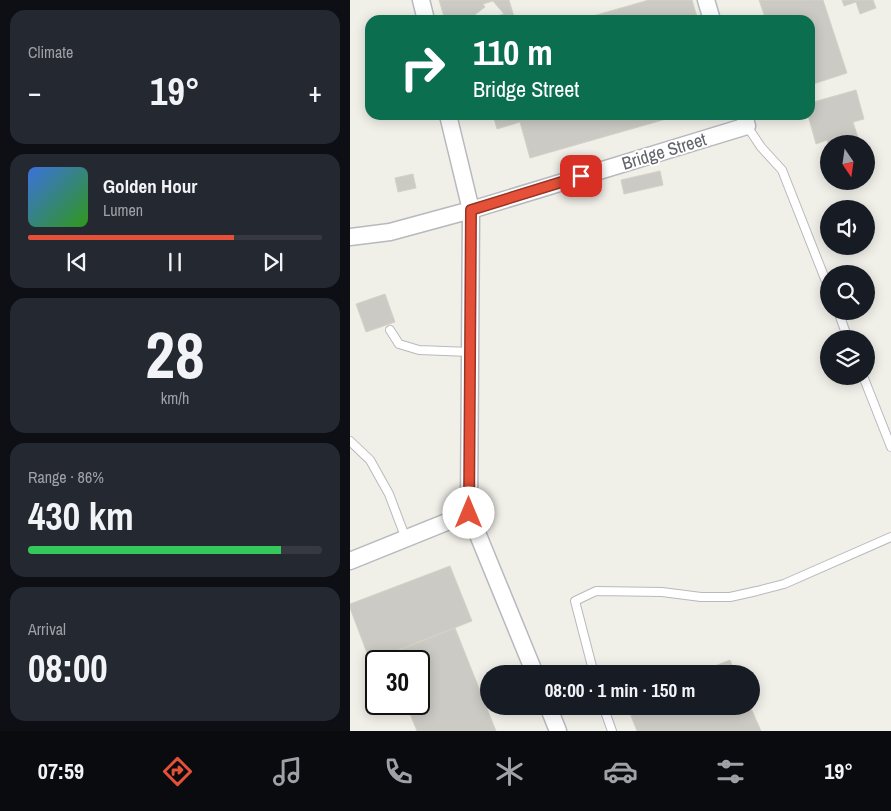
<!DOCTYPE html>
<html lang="en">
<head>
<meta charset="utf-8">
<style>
	:root { --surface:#171b24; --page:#242831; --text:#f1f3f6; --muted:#9ea1a6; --line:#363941; --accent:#e55039 }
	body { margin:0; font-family:"Archivo Narrow",sans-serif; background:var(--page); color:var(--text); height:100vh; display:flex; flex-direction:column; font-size:19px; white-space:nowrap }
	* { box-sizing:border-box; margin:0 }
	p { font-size:16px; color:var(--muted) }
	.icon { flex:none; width:28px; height:28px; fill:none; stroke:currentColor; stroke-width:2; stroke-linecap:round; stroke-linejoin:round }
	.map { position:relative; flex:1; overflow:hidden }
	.panel { display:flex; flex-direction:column; gap:10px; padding:10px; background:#0d0f14; width:350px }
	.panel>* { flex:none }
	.top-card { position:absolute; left:15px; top:15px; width:450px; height:105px; border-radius:15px; box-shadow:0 2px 12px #0003; background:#0b6e4f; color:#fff; overflow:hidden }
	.needle { width:32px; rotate:167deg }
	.controls { position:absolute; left:470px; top:135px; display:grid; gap:10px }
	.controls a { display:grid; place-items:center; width:55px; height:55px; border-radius:50%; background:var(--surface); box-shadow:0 2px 12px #0003; font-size:25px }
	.speed { position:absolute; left:15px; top:650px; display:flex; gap:10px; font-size:25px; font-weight:700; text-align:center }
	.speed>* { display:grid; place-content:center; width:65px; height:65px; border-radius:50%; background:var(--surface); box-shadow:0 2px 12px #0003; line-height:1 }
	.speed .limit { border:2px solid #111; border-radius:8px; background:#fff; color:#111 }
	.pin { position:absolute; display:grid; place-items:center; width:42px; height:42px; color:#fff; margin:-21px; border-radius:10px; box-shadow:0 2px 8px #0006 }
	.me { position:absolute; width:55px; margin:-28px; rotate:0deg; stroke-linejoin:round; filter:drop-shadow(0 0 4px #0008) }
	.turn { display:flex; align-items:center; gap:18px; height:105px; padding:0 25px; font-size:22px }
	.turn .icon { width:65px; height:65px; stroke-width:2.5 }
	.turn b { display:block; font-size:35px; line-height:42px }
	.big { font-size:38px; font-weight:700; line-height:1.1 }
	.panel .card { flex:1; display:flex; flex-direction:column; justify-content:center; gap:8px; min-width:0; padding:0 18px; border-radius:15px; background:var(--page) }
	.panel .dial { align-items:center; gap:0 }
	.dial b { font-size:65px; line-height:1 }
	.song { display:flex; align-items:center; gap:15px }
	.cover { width:60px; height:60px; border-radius:8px; background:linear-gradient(135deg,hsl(220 70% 55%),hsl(110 70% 35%)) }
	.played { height:5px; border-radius:2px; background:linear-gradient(90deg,var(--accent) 70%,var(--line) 70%) }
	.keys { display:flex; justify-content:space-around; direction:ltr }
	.heat { display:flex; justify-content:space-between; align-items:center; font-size:28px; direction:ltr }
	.charge { height:8px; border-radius:4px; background:linear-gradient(90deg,#34c759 86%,var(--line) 0) }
	.trip { position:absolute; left:130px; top:665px; width:280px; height:50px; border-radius:25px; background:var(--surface); box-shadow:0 2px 12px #0003; font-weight:700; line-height:50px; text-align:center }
	.tab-bar { display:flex; height:80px; justify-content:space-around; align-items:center; background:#090b0e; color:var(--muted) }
	.tab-bar .icon { width:35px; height:35px }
	.tab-bar .current { color:var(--accent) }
	.tab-bar b { font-size:22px; color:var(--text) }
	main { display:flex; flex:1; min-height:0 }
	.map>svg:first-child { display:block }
	.building { fill:#cccac4; stroke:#d5d1c6 }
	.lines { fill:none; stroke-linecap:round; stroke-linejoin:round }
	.service-casing { stroke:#b8b9be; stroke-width:10 }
	.minor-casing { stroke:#b8b9be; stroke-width:19 }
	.service { stroke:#fff; stroke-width:8 }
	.minor { stroke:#fff; stroke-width:16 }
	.route-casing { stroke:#953425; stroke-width:12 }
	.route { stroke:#e55039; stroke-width:9 }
	.labels { text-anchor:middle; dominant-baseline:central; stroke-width:4; stroke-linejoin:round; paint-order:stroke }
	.street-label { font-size:18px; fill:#5f6267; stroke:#fff }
</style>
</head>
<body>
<main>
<section class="panel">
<div class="card"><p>Climate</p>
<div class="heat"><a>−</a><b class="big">19°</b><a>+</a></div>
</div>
<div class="card">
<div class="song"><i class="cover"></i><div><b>Golden Hour</b><p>Lumen</p></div></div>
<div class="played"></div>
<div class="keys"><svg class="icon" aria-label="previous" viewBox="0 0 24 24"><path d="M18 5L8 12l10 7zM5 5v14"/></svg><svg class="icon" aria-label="pause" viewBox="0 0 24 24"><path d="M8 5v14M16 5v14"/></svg><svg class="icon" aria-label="next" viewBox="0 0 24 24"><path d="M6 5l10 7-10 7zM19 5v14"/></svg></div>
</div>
<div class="card dial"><b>28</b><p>km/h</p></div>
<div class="card"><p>Range · 86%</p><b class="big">430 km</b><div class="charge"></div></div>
<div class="card"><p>Arrival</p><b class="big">08:00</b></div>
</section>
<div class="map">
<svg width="541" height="731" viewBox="0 0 541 731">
	<rect width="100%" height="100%" fill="#f0efe8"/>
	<!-- building -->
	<path class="building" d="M89,0H159L165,20H145L144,17L154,14L143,1L133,4L135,7L118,20H95Z
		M299,0H342L348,20H229Z
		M409,0H473L497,73L460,85V20H416Z
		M492,0H523L526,8L510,14L506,2L494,6Z
		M506,90L514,119L503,122L510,144H479V147L477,140L466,144L458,115H460V103Z
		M143,115H330L180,158L170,122L147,129Z
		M310,171L313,185L274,194L271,180Z
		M63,174L66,188L48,192L45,178Z
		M35,294L45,322L16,332L6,304Z
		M100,566L122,621L20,661L0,608V604Z
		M105,628L146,731H67L56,704H69V661H39L37,655Z
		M380,660L386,674H345Z
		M277,706H400L411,731H287Z"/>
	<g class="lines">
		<!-- service casing -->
		<g class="service-casing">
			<path id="service" d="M397,126L411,147L432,170L479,289
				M488,311L498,339
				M40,330L49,344L69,350L120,352
				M513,376L541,447
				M0,441L20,460L39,494L56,539
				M244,674L225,601L246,591L312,592L351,597H380L407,591L434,584L541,537
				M253,706L262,731"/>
		</g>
		<!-- minor casing -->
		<g class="minor-casing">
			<path id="minor" d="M71,0L76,20
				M356,0L362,20
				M98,115L121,210L119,513L185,674
				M0,237L40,232L121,210L397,126L394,115
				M0,561L119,513
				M198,706L208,731"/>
		</g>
		<!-- service -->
		<use href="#service" class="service"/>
		<!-- minor -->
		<use href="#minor" class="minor"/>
	</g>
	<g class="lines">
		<!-- route casing -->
		<g class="route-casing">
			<path id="route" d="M119,513L121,210L231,176"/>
		</g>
		<!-- route -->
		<use href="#route" class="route"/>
	</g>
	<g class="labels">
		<!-- street labels -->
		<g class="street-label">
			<text transform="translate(314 151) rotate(-17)">Bridge Street</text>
		</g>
	</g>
</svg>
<div class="controls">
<a><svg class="needle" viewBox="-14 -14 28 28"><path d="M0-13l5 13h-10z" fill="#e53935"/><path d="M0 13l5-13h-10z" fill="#9ea1a6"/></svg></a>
<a><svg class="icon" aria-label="sound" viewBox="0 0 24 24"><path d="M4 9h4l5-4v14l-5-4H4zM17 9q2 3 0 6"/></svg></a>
<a><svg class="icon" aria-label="search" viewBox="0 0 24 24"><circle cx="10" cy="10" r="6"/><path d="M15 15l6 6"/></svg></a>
<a><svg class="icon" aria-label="layers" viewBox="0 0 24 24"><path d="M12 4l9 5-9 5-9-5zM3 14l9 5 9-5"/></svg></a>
</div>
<div class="speed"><div class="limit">30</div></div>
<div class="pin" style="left:231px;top:176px;background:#d93025"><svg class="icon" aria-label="arrive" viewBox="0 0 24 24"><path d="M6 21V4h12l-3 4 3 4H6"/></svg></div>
<svg class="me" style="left:119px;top:513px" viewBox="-20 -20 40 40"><circle r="19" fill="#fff"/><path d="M0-13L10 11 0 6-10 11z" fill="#e55039"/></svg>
<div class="trip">08:00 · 1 min · 150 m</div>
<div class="top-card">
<div class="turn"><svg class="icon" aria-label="right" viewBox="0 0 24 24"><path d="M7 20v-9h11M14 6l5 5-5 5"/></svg><div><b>110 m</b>Bridge Street</div></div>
</div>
</div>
</main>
<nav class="tab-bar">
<b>07:59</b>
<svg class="icon current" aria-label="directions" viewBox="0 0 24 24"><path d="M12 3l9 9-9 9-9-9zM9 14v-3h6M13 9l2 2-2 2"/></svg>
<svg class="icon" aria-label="music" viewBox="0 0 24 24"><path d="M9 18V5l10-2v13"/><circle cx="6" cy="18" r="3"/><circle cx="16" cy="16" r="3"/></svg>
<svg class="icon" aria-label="phone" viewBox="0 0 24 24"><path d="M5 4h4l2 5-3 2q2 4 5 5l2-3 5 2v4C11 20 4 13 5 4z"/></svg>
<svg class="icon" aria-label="climate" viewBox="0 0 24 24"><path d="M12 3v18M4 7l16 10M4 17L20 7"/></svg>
<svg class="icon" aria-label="car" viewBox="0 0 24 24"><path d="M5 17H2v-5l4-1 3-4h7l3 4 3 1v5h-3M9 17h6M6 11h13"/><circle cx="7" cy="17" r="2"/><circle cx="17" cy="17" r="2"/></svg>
<svg class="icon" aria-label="filters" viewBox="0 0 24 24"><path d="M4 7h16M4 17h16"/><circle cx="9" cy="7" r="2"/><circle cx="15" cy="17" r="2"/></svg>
<b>19°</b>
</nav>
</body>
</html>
